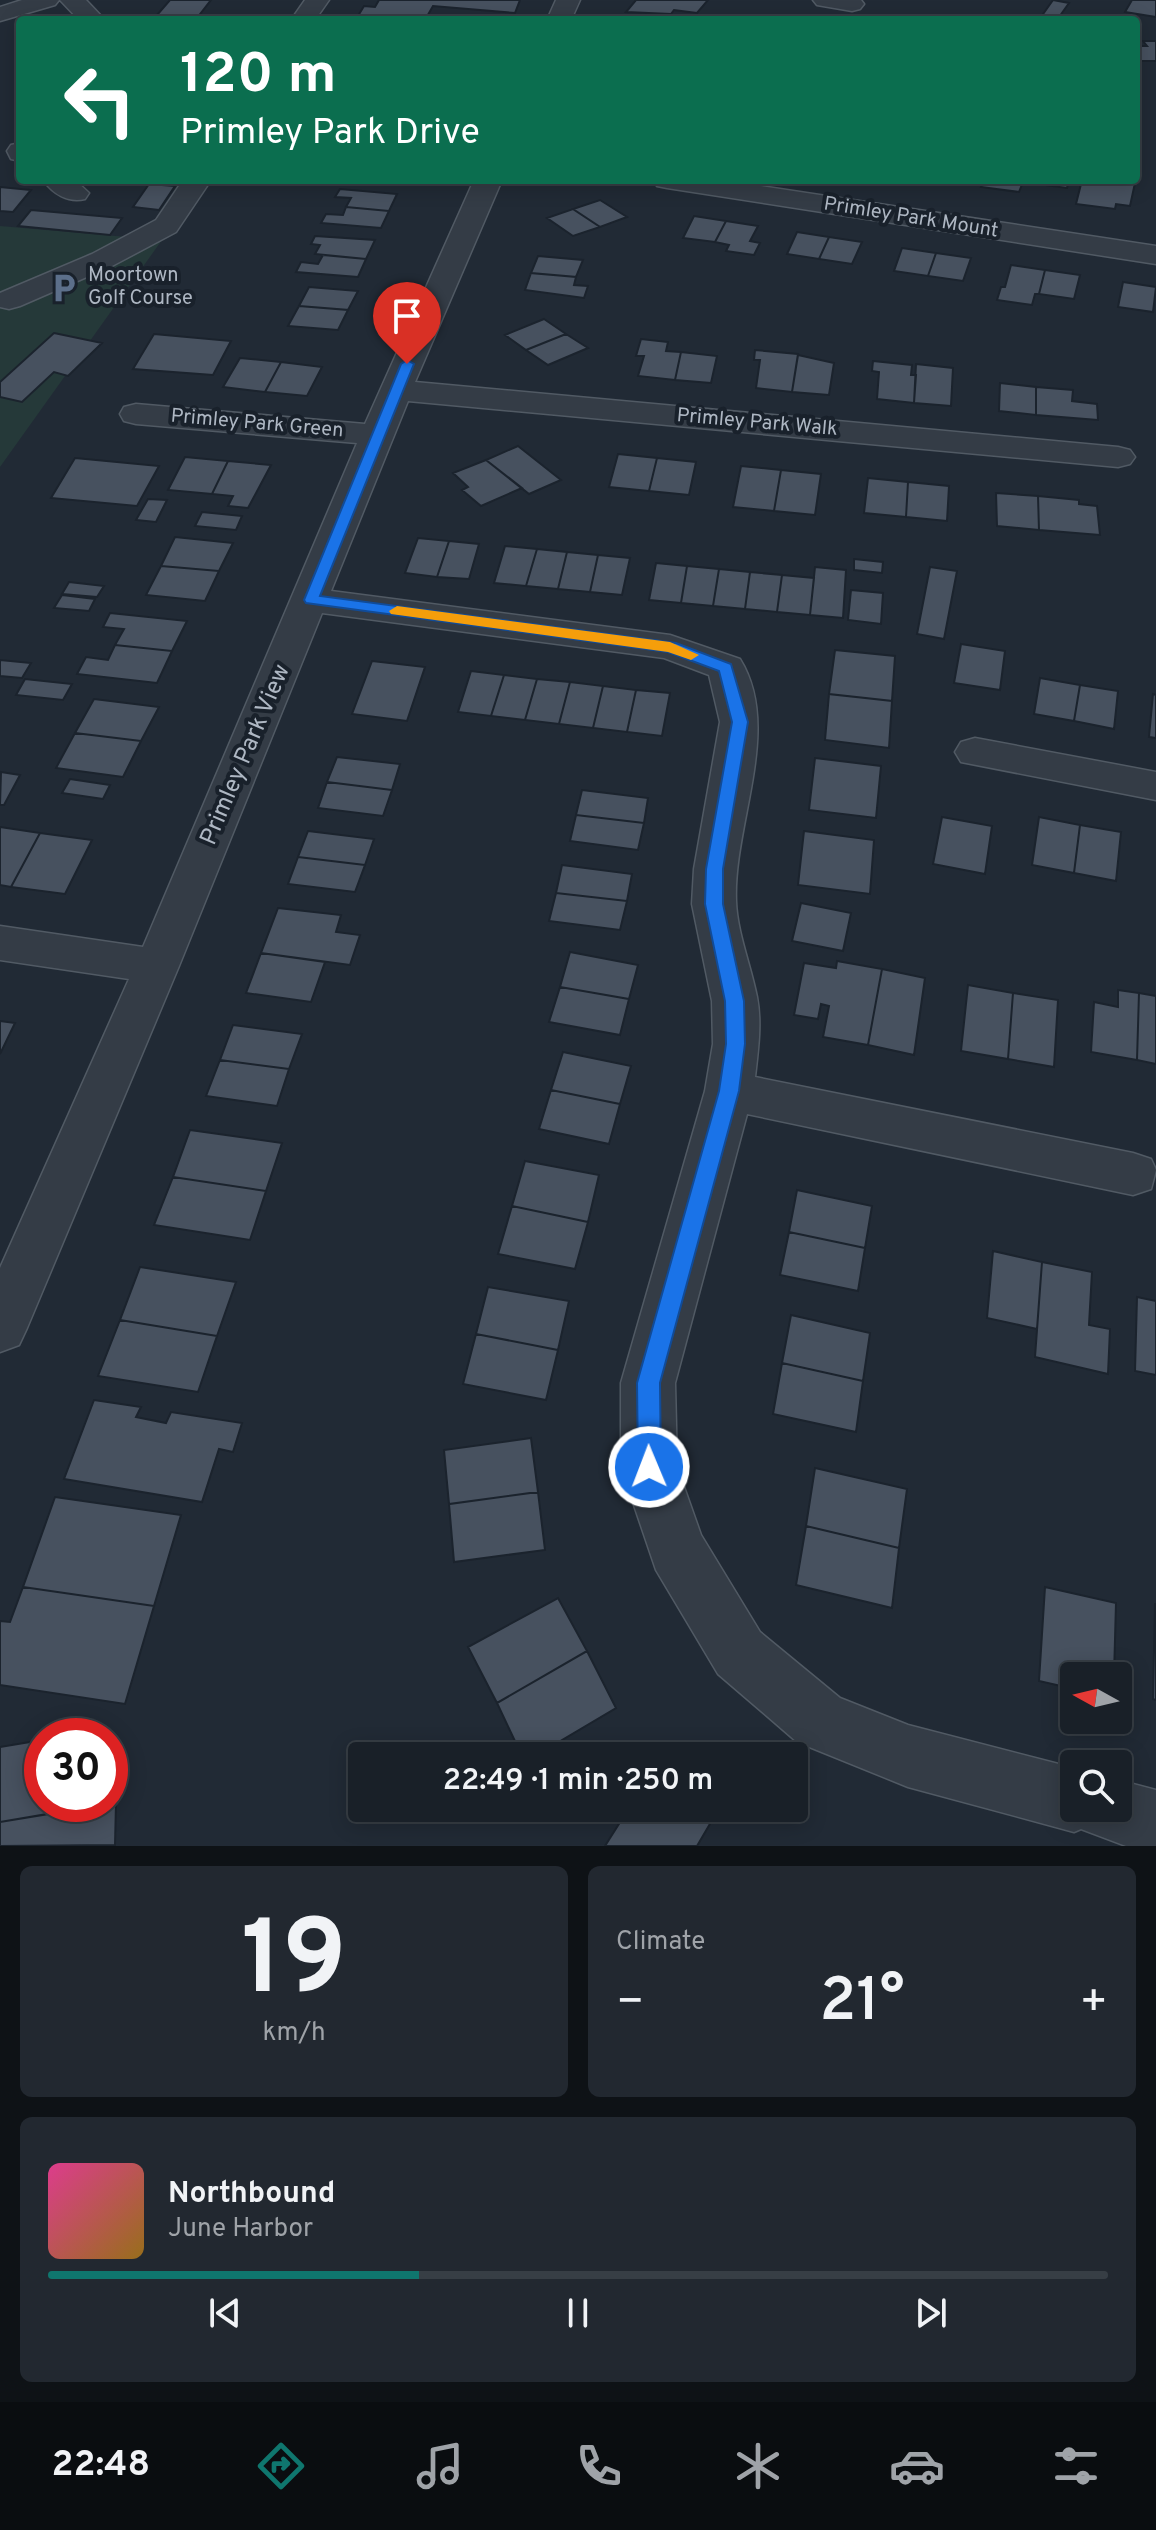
<!DOCTYPE html>
<html lang="en">
<head>
<meta charset="utf-8">
<style>
	:root { --surface:#192028; --page:#222830; --text:#f1f3f6; --muted:#9fa3a8; --line:#373e45; --accent:#0f766e }
	body { margin:0; font-family:Overpass,sans-serif; background:var(--page); color:var(--text); height:100vh; display:flex; flex-direction:column; font-size:30px; white-space:nowrap }
	* { box-sizing:border-box; margin:0 }
	p { font-size:26px; color:var(--muted) }
	.icon { flex:none; width:44px; height:44px; fill:none; stroke:currentColor; stroke-width:2; stroke-linecap:round; stroke-linejoin:round }
	.map { position:relative; height:1846px; overflow:hidden }
	.details { display:flex; flex-direction:column; gap:20px; padding:20px; background:#0e1216; flex:1 }
	.details>* { flex:none }
	.hud { position:absolute; left:16px; top:16px; width:1124px; height:168px; border-radius:8px; box-shadow:0 4px 20px #0003,0 0 0 2px var(--line); background:#0b6e4f; color:#fff; overflow:hidden }
	.needle { width:52px; rotate:278deg }
	.buttons { position:absolute; left:1060px; top:1662px; display:grid; gap:16px }
	.buttons a { display:grid; place-items:center; width:72px; height:72px; border-radius:8px; background:var(--surface); box-shadow:0 4px 20px #0003,0 0 0 2px var(--line); font-size:40px }
	.speed { position:absolute; left:24px; top:1718px; display:flex; gap:16px; font-size:40px; font-weight:700; text-align:center }
	.speed>* { display:grid; place-content:center; width:104px; height:104px; border-radius:50%; background:var(--surface); box-shadow:0 4px 20px #0003,0 0 0 2px var(--line); line-height:1 }
	.speed .limit { border:12px solid #d22; background:#fff; color:#111 }
	.pin { position:absolute; display:grid; place-items:center; width:68px; height:68px; color:#fff; margin:-82px -34px; border-radius:50% 50% 50% 0; rotate:-45deg; box-shadow:0 0 8px #0007 }
	.pin .icon { rotate:45deg }
	.me { position:absolute; width:88px; margin:-44px; rotate:359deg; stroke-linejoin:round; filter:drop-shadow(0 0 6px #0008) }
	.turn { display:flex; align-items:center; gap:28px; height:168px; padding:0 32px; font-size:36px }
	.turn .icon { width:104px; height:104px; stroke-width:2.5 }
	.turn b { display:block; font-size:56px; line-height:68px }
	.big { font-size:60px; font-weight:600; line-height:1.1 }
	.details .card { flex:1; display:flex; flex-direction:column; justify-content:center; gap:12px; min-width:0; padding:0 28px; border-radius:12px; background:var(--page) }
	.details .dial { align-items:center; gap:0 }
	.dial b { font-size:104px; line-height:1 }
	.song { display:flex; align-items:center; gap:24px }
	.cover { width:96px; height:96px; border-radius:12px; background:linear-gradient(135deg,hsl(330 70% 55%),hsl(40 70% 35%)) }
	.played { height:8px; border-radius:4px; background:linear-gradient(90deg,var(--accent) 35%,var(--line) 35%) }
	.keys { display:flex; justify-content:space-around; direction:ltr }
	.heat { display:flex; justify-content:space-between; align-items:center; font-size:44px; direction:ltr }
	.details .tiles { flex:1; display:grid; gap:20px; grid-template-columns:1fr 1fr }
	.card:last-child { grid-column:span 2 }
	.trip { position:absolute; left:348px; top:1742px; width:460px; height:80px; border-radius:8px; background:var(--surface); box-shadow:0 4px 20px #0003,0 0 0 2px var(--line); font-weight:600; line-height:80px; text-align:center }
	.tab-bar { display:flex; height:128px; justify-content:space-around; align-items:center; background:#0a0d10; color:var(--muted) }
	.tab-bar .icon { width:56px; height:56px }
	.tab-bar .current { color:var(--accent) }
	.tab-bar b { font-size:36px; color:var(--text) }
	.map>svg:first-child { display:block }
	.green { fill:#253939 }
	.building { fill:#47515f; stroke:#1b232d; stroke-width:2 }
	.lines { fill:none; stroke-linecap:round; stroke-linejoin:round }
	.minor-casing { stroke:#515a64; stroke-width:3 }
	.minor { fill:#343c46; fill-rule:evenodd }
	.route { fill:#1a73e8; stroke:#114b97; stroke-width:2 }
	.slow { fill:#f59e0b }
	.labels { text-anchor:middle; dominant-baseline:central; stroke-width:8; stroke-linejoin:round; paint-order:stroke }
	.far-street-label { font-size:20px; fill:#aeb7c3; stroke:#19212b }
	.far-poi-label { font-size:20px; fill:#aeb7c3; stroke:#19212b; text-anchor:start }
	.street-label { font-size:24px; fill:#aeb7c3; stroke:#19212b }
</style>
</head>
<body>
<div class="map">
<svg width="1156" height="1846" viewBox="0 0 1156 1846">
	<rect width="100%" height="100%" fill="#212a35"/>
	<!-- green -->
	<path class="green" d="M0,226L162,240L0,467Z"/>
	<!-- building -->
	<path class="building" d="M170,0H211L197,18L157,15Z
		M379,0H520L515,13L433,6L425,20H360L362,16H358L364,6L375,7Z
		M636,0H708L697,13L674,10L671,14L626,12Z
		M1053,0L1069,3L1057,20L1041,17Z
		M1132,0H1156V17L1125,12Z
		M1143,41H1156V61H1140L1136,46H1147Z
		M984,180H1069L1067,188L1023,182L1019,192L981,187Z
		M1082,180L1135,183L1130,206L1116,204L1115,209L1076,204Z
		M149,184L175,186L159,210L133,207Z
		M0,187L31,190L13,212L0,211Z
		M340,189L397,194L389,211L346,207L351,198L335,197Z
		M600,200L627,217L600,227L573,209Z
		M346,207L389,211L381,228L321,223L326,214L343,215Z
		M573,209L600,227L573,236L547,218Z
		M31,210L122,218L110,235L18,226Z
		M694,216L726,221L715,242L683,238Z
		M726,221L758,226L750,241L760,243L754,255L726,251L729,245L715,242Z
		M797,232L829,237L819,259L787,254Z
		M315,236L375,240L366,259L315,254L320,245L311,244Z
		M829,237L862,242L852,264L819,259Z
		M902,248L936,253L928,276L894,271Z
		M936,253L971,258L963,281L928,276Z
		M323,255L366,259L358,277L296,272L301,262L318,264Z
		M538,256L583,260L576,277L531,273Z
		M1011,265L1045,270L1039,294H1035L1032,305L997,300L1001,287H1005Z
		M1045,270L1080,275L1074,299L1039,294Z
		M531,273L576,277L574,285L588,286L584,298L525,290Z
		M1123,282L1156,287L1153,312L1118,307Z
		M309,287L358,291L348,310L299,306Z
		M299,306L348,310L338,330L288,326Z
		M544,319L566,334L526,350L505,335Z
		M54,333L102,343L68,376L54,372L22,402L0,397V382Z
		M154,334L231,341L213,375L133,369Z
		M566,334L588,348L548,365L526,350Z
		M641,339L668,342L666,351L681,352L675,380L638,376L644,356H636Z
		M755,350L798,354L792,392L756,388L760,360H754Z
		M681,352L717,356L711,383L675,380Z
		M798,355L834,363L829,395L792,392Z
		M240,358L281,362L265,392L223,387Z
		M873,361L912,365L911,375H916L914,403L877,399L879,372L872,371Z
		M281,362L322,367L307,396L265,392Z
		M916,364L953,368L951,406L914,403Z
		M1000,383L1036,387V415L999,411Z
		M1036,387L1073,390L1072,401L1097,404L1098,420L1036,415Z
		M518,446L561,480L529,494L486,460Z
		M618,454L657,458L649,491L609,487Z
		M185,457L228,461L212,494L168,490Z
		M75,458L159,466L137,506L51,498Z
		M657,458L696,462L689,495L649,491Z
		M486,460L522,488L481,506L462,490L468,487L453,473Z
		M228,461L271,465L248,508L228,506L233,496L212,494Z
		M741,466L781,470L774,511L733,507Z
		M781,470L821,474L815,515L774,511Z
		M868,478L908,482L906,517L864,513Z
		M908,482L949,486L947,521L906,517Z
		M996,493L1038,496L1039,530L997,526Z
		M1038,496L1079,500V504L1097,506L1100,535L1039,530Z
		M148,499L167,500L156,522L136,520Z
		M202,512L242,516L236,530L195,526Z
		M175,537L233,543L219,571L161,566Z
		M418,538L449,541L437,577L405,573Z
		M449,541L479,544L469,579L437,577Z
		M505,546L537,549L526,586L494,583Z
		M537,549L567,552L558,589L526,586Z
		M567,552L598,555L590,592L558,589Z
		M598,555L630,558L622,595L590,592Z
		M854,559L883,562L882,573L854,570Z
		M656,563L687,566L681,603L649,600Z
		M161,566L219,571L205,601L146,595Z
		M687,566L719,569L713,606L681,603Z
		M815,567L846,570L843,618L810,615Z
		M930,567L957,571L944,639L917,634Z
		M719,569L750,572L745,609L713,606Z
		M750,572L782,575L777,612L745,609Z
		M782,575L814,578L810,615L777,612Z
		M69,582L104,586L97,597L62,594Z
		M851,590L883,593L881,624L848,620Z
		M62,595L95,599L89,611L54,608Z
		M110,613L187,621L172,651L115,645L124,629L103,627Z
		M961,644L1005,651L1000,690L954,683Z
		M115,645L172,651L157,683L77,674L86,657L108,660Z
		M835,650L895,656L892,701L829,694Z
		M0,660L31,663L22,678L0,676Z
		M372,661L425,667L407,721L352,714Z
		M471,671L504,675L491,716L458,712Z
		M504,675L537,679L525,720L491,716Z
		M1040,678L1080,685L1074,721L1034,714Z
		M25,679L72,684L63,700L16,695Z
		M537,679L570,682L559,724L525,720Z
		M570,682L603,686L593,728L559,724Z
		M1080,685L1118,691L1114,729L1074,721Z
		M603,686L636,690L627,732L593,728Z
		M636,690L670,693L662,736L627,732Z
		M829,694L892,701L889,748L825,740Z
		M1153,694L1156,695V738L1149,737Z
		M94,699L159,707L141,741L75,733Z
		M75,733L141,741L123,777L56,768Z
		M337,757L400,764L392,790L327,782Z
		M815,758L881,766L876,818L809,810Z
		M1,772L20,775L4,805H0Z
		M70,779L110,785L103,799L62,793Z
		M327,782L392,790L383,816L318,808Z
		M582,790L648,798L644,823L576,815Z
		M576,815L644,823L638,850L570,841Z
		M942,817L992,826L985,874L933,864Z
		M1039,817L1080,825L1074,873L1032,865Z
		M1080,825L1121,832L1116,881L1074,873Z
		M0,827L40,833L11,887L0,885Z
		M308,831L374,839L365,865L298,857Z
		M804,831L874,840L870,894L798,885Z
		M40,833L92,840L65,894L11,887Z
		M298,857L365,865L355,892L288,884Z
		M562,865L632,874L627,901L556,893Z
		M556,893L627,901L620,930L549,921Z
		M801,903L851,913L843,951L792,941Z
		M278,908L341,915L336,932L360,935L350,965L261,953Z
		M570,952L638,965L629,999L560,987Z
		M261,953L325,962L311,1002L246,993Z
		M837,961L882,969L868,1045L823,1037L829,1006L821,1004L818,1019L794,1015L804,963L836,968Z
		M882,969L925,978L914,1055L868,1045Z
		M968,985L1013,993L1008,1059L961,1051Z
		M560,987L629,999L620,1035L549,1022Z
		M1118,990L1139,993L1137,1060L1091,1052L1094,1002L1118,1007Z
		M1013,993L1058,1000L1054,1067L1008,1059Z
		M1139,993L1156,996V1064L1137,1060Z
		M0,1021L15,1023L0,1054Z
		M233,1025L302,1034L289,1069L220,1060Z
		M563,1052L631,1066L620,1104L551,1090Z
		M220,1060L289,1069L277,1106L206,1096Z
		M551,1090L620,1104L609,1144L539,1129Z
		M190,1130L282,1143L266,1191L173,1177Z
		M525,1161L599,1175L588,1222L512,1206Z
		M173,1177L266,1191L250,1240L154,1225Z
		M797,1190L872,1206L865,1248L789,1232Z
		M512,1206L588,1222L575,1269L498,1254Z
		M789,1232L865,1248L858,1291L780,1275Z
		M993,1251L1042,1262L1037,1329L987,1318Z
		M1042,1262L1092,1272L1089,1325L1110,1329L1108,1374L1035,1357Z
		M140,1267L236,1282L217,1336L120,1320Z
		M488,1287L569,1301L558,1350L476,1334Z
		M1137,1297L1156,1301V1375L1135,1371Z
		M791,1315L870,1333L863,1381L782,1363Z
		M120,1320L217,1336L198,1392L98,1376Z
		M476,1334L558,1350L546,1400L463,1384Z
		M782,1363L863,1381L856,1432L773,1414Z
		M94,1400L141,1407L136,1417L166,1423L171,1412L242,1423L233,1452L219,1449L202,1502L64,1479Z
		M531,1438L538,1492L449,1504L444,1450Z
		M815,1468L907,1489L899,1548L806,1526Z
		M538,1492L545,1550L454,1562L449,1504Z
		M55,1497L181,1515L154,1606L23,1587Z
		M806,1526L899,1548L892,1608L796,1585Z
		M23,1587L154,1606L125,1704L0,1685V1621L10,1622Z
		M1045,1587L1116,1603L1114,1676H1074V1689L1039,1681Z
		M558,1598L587,1651L497,1703L468,1647Z
		M1155,1604H1156V1700L1153,1699Z
		M587,1651L616,1708L535,1756H522L497,1703Z
		M42,1740V1804H82V1808L0,1822V1747Z
		M116,1803L115,1845L0,1846V1822Z
		M629,1808H702L714,1817L697,1846H605Z"/>
	<g class="lines">
		<!-- minor casing -->
		<g class="minor-casing">
			<path id="minor" d="M22,0H59L55,5L0,21V7Z
				M60,0H86L105,20H79Z
				M305,0H329L315,20H291Z
				M556,0H580L571,20H547Z
				M813,0H861L864,4L860,9L852,11L817,5Z
				M20,143V161L11,159L7,151L11,145Z
				M43,180H75L89,193L85,199C68,203 53,194 43,180Z
				M183,180H211L176,232L112,266L20,306L9,309L0,307V293L92,254L156,220Z
				M474,180H502L415,382L1118,447L1130,450L1135,457L1130,464L1118,467L408,401L331,591L670,635L740,659C783,728 733,824 736,901C737,932 751,966 757,997C762,1023 758,1051 755,1077L1133,1153L1151,1159L1156,1170L1151,1189L1133,1195L747,1114L675,1383L677,1467L701,1535L760,1632L840,1698L908,1725L1074,1768V1808H1118V1780L1156,1790V1846H1126L1081,1829L1074,1832L908,1787L797,1742L718,1674L656,1570L621,1467V1383L705,1091L713,1044L712,1001L692,904L694,869L720,722L709,675L664,658L322,613L179,966L27,1328L19,1345L0,1352V1268L129,979L0,960V926L143,947L357,443L136,424L124,421L120,414L124,407L136,404L365,424Z
				M653,180H721L1156,246V264L667,188L657,186Z
				M975,738L1156,772V800L961,762L955,752L961,742Z"/>
		</g>
		<!-- minor -->
		<use href="#minor" class="minor"/>
	</g>
	<!-- route -->
	<path class="route" d="M407,360L414,364L320,596L676,643L731,664L748,722L723,869V904L744,1001L745,1044L739,1091L660,1383L661,1467L658,1475L649,1478L641,1475L638,1467L637,1383L719,1091L726,1044L725,1001L705,904L706,869L732,722L719,671L668,652L306,603L304,600L401,364Z"/>
	<!-- slow -->
	<path class="slow" d="M397,606L670,642L699,655L691,660L668,652L391,614L389,611Z"/>
	<!-- icons -->
	<defs>
		<g id="parking-bare" transform="scale(2.4)"><path d="M-3.5-5.5H1a3.5 3.5 0 0 1 0 7H-1V5.5H-3.5ZM-1-3.4V-.6H.8a1.4 1.4 0 0 0 0-2.8Z" fill="#5c6f8a" stroke="#19212b" stroke-width="2.5" paint-order="stroke"/></g>
	</defs>
	<g fill-rule="evenodd">
		<use href="#parking-bare" x="64" y="288"/>
	</g>
	<g class="labels">
		<!-- far-street labels -->
		<g class="far-street-label">
			<text transform="translate(911 218) rotate(9)">Primley Park Mount</text>
			<text transform="translate(757 423) rotate(5)">Primley Park Walk</text>
			<text transform="translate(257 424) rotate(5)">Primley Park Green</text>
		</g>
		<!-- far-poi labels -->
		<g class="far-poi-label">
			<text x="88" y="276">Moortown<tspan x="88" dy="23">Golf Course</tspan></text>
		</g>
		<!-- street labels -->
		<g class="street-label">
			<text transform="translate(246 755) rotate(-67)">Primley Park View</text>
		</g>
	</g>
</svg>
<div class="buttons">
<a><svg class="needle" viewBox="-14 -14 28 28"><path d="M0-13l5 13h-10z" fill="#e53935"/><path d="M0 13l5-13h-10z" fill="#9fa3a8"/></svg></a>
<a><svg class="icon" aria-label="search" viewBox="0 0 24 24"><circle cx="10" cy="10" r="6"/><path d="M15 15l6 6"/></svg></a>
</div>
<div class="speed"><div class="limit">30</div></div>
<div class="pin" style="left:407px;top:364px;background:#d93025"><svg class="icon" aria-label="arrive" viewBox="0 0 24 24"><path d="M6 21V4h12l-3 4 3 4H6"/></svg></div>
<svg class="me" style="left:649px;top:1467px" viewBox="-20 -20 40 40"><circle r="17" fill="#1a73e8" stroke="#fff" stroke-width="3"/><path d="M0-11L8 9 0 5-8 9z" fill="#fff"/></svg>
<div class="trip">22:49 · 1 min · 250 m</div>
<div class="hud">
<div class="turn"><svg class="icon" aria-label="left" viewBox="0 0 24 24"><path d="M17 20v-9H6M10 6l-5 5 5 5"/></svg><div><b>120 m</b>Primley Park Drive</div></div>
</div>
</div>
<section class="details">
<div class="tiles">
<div class="card dial"><b>19</b><p>km/h</p></div>
<div class="card"><p>Climate</p>
<div class="heat"><a>−</a><b class="big">21°</b><a>+</a></div>
</div>
<div class="card">
<div class="song"><i class="cover"></i><div><b>Northbound</b><p>June Harbor</p></div></div>
<div class="played"></div>
<div class="keys"><svg class="icon" aria-label="previous" viewBox="0 0 24 24"><path d="M18 5L8 12l10 7zM5 5v14"/></svg><svg class="icon" aria-label="pause" viewBox="0 0 24 24"><path d="M8 5v14M16 5v14"/></svg><svg class="icon" aria-label="next" viewBox="0 0 24 24"><path d="M6 5l10 7-10 7zM19 5v14"/></svg></div>
</div>
</div>
</section>
<nav class="tab-bar">
<b>22:48</b>
<svg class="icon current" aria-label="directions" viewBox="0 0 24 24"><path d="M12 3l9 9-9 9-9-9zM9 14v-3h6M13 9l2 2-2 2"/></svg>
<svg class="icon" aria-label="music" viewBox="0 0 24 24"><path d="M9 18V5l10-2v13"/><circle cx="6" cy="18" r="3"/><circle cx="16" cy="16" r="3"/></svg>
<svg class="icon" aria-label="phone" viewBox="0 0 24 24"><path d="M5 4h4l2 5-3 2q2 4 5 5l2-3 5 2v4C11 20 4 13 5 4z"/></svg>
<svg class="icon" aria-label="climate" viewBox="0 0 24 24"><path d="M12 3v18M4 7l16 10M4 17L20 7"/></svg>
<svg class="icon" aria-label="car" viewBox="0 0 24 24"><path d="M5 17H2v-5l4-1 3-4h7l3 4 3 1v5h-3M9 17h6M6 11h13"/><circle cx="7" cy="17" r="2"/><circle cx="17" cy="17" r="2"/></svg>
<svg class="icon" aria-label="filters" viewBox="0 0 24 24"><path d="M4 7h16M4 17h16"/><circle cx="9" cy="7" r="2"/><circle cx="15" cy="17" r="2"/></svg>
</nav>
</body>
</html>
